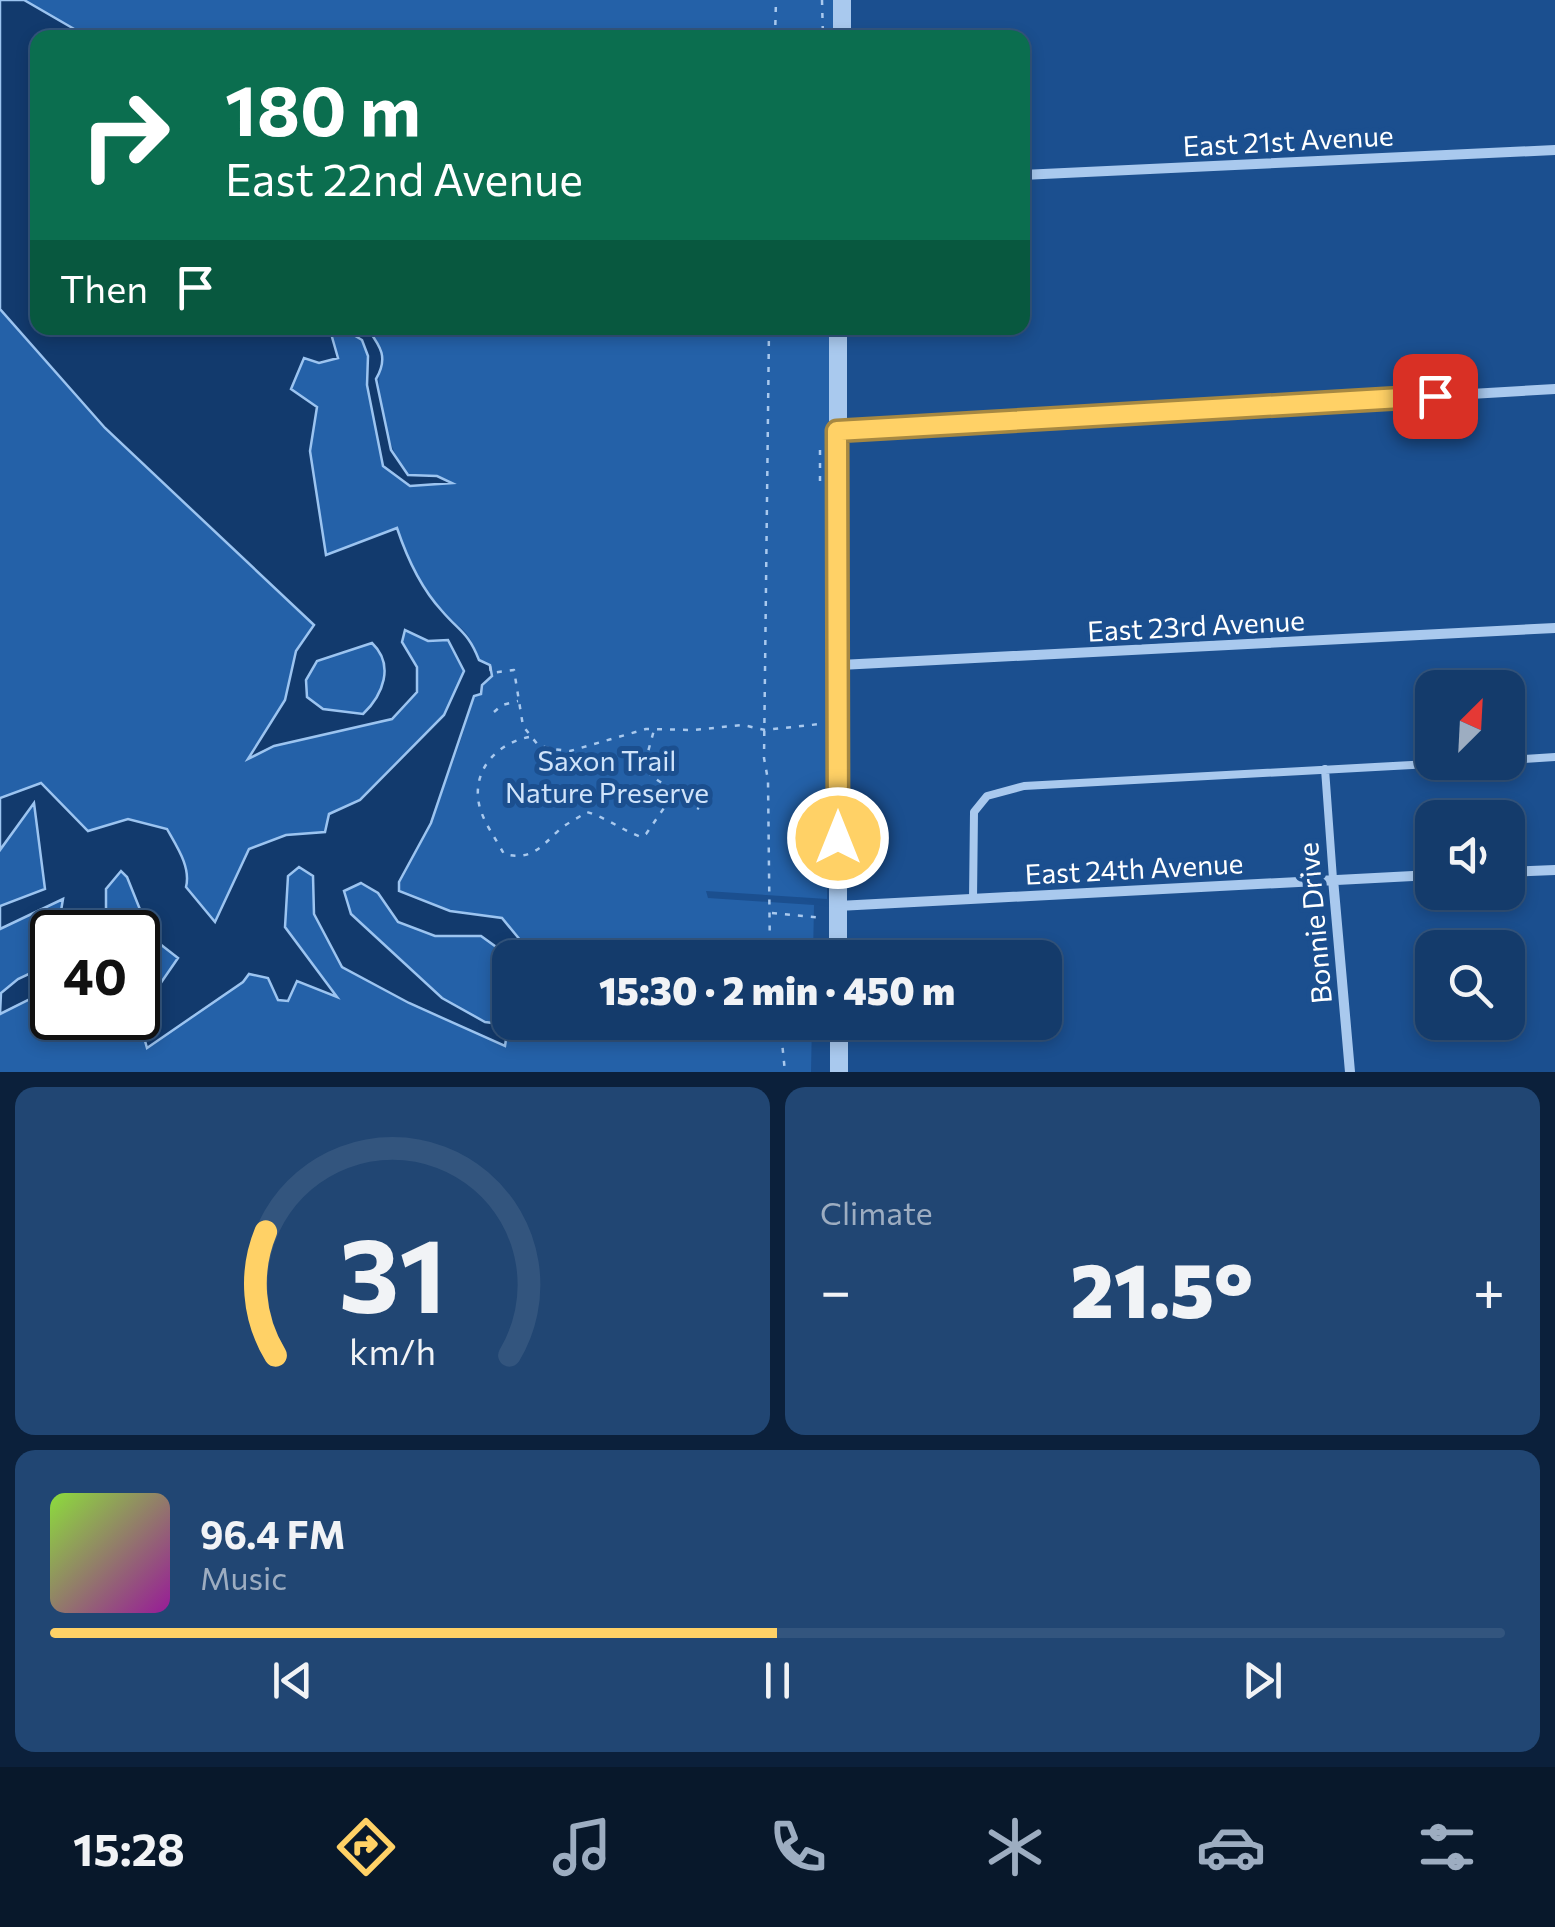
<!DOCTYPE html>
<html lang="en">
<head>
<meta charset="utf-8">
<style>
	:root { --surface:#143b6b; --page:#214673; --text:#f1f3f6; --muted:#9dadc1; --line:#33557e; --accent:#ffd166 }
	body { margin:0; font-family:Commissioner,sans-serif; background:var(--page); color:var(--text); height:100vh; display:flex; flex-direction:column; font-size:38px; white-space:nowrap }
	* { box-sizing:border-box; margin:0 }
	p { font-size:32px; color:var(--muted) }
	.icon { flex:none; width:55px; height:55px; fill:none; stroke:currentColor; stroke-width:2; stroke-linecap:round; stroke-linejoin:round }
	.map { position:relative; height:1072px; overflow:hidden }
	.details { display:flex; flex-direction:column; gap:15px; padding:15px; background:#0b203b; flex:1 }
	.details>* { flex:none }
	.top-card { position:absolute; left:30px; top:30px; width:1000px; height:305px; border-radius:20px; box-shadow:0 5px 15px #0003,0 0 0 2px var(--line); background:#0b6e4f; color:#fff; overflow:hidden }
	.needle { width:65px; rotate:24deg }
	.fabs { position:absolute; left:1415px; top:670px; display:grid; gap:20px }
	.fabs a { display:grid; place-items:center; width:110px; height:110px; border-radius:20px; background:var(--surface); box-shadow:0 5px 15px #0003,0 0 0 2px var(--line); font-size:50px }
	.speed { position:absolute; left:30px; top:910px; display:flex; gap:20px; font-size:50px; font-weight:700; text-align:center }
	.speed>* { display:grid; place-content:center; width:130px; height:130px; border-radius:50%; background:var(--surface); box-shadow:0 5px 15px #0003,0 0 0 2px var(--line); line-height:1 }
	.speed .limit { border:5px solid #111; border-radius:15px; background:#fff; color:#111 }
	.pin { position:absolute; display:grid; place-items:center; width:85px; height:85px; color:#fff; margin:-42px; border-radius:20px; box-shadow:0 5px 15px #0006 }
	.me { position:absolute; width:110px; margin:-55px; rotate:0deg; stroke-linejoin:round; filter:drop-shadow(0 0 8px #0008) }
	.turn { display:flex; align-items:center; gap:35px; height:210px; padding:0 30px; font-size:45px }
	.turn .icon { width:130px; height:130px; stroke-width:2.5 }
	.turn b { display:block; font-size:70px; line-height:85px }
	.then { display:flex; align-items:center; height:95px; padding:0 30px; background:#0003; gap:20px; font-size:38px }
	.big { font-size:75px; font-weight:800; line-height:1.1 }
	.details .card { flex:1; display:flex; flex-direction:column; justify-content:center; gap:15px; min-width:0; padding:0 35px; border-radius:20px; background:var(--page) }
	.details .dial { align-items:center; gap:0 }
	.dial svg { height:260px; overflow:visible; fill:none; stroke:var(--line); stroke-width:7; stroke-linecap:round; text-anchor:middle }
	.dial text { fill:var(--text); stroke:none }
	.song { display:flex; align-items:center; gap:30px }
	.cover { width:120px; height:120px; border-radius:15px; background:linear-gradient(135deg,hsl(90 70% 55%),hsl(300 70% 35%)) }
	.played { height:10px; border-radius:5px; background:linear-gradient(90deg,var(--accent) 50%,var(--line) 50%) }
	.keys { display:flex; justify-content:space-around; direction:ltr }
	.heat { display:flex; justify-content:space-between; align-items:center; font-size:55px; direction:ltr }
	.details .tiles { flex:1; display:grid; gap:15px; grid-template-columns:1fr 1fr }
	.card:last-child { grid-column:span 2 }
	.trip { position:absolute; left:492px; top:940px; width:570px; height:100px; border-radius:20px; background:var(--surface); box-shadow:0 5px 15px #0003,0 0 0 2px var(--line); font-weight:800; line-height:100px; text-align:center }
	.tabs { display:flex; height:160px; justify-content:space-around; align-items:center; background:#08182b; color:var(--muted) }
	.tabs .icon { width:70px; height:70px }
	.tabs .current { color:var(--accent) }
	.tabs b { font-size:45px; color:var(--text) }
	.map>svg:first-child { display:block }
	.green { fill:#2461a8 }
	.water { fill:#123a6d; stroke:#9cc4f0; stroke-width:2.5; fill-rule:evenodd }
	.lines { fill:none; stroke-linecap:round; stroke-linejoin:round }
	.path { stroke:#a9c9ee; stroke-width:2.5; stroke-dasharray:5 8; stroke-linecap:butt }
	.service { stroke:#a9c9ee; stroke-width:8 }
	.minor { stroke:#a9c9ee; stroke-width:10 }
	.tertiary { stroke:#a9c9ee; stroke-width:18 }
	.route-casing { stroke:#a68842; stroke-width:25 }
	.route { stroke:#ffd166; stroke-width:18 }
	.labels { text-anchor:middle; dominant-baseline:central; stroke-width:10; stroke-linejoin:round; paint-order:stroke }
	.street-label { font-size:28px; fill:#fff; stroke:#1b4f8f }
	.park-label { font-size:28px; fill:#cfe3fa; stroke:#1b4f8f }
</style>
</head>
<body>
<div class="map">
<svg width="1555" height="1072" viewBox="0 0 1555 1072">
	<rect width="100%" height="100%" fill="#1b4f8f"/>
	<!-- green -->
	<path class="green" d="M24,0H842V37L88,38Z
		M0,309L105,428L314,625L296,651L285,700L250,758L274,746L392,719L417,667L402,642L405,630L428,641L448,640L464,671L445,715L360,800L329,814L325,832L286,835L249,849L215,923L185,887C191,867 176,847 167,829L128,819L88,831L41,783L0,798Z
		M342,328L362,340L368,356L367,385L383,466L410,486L450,483L437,476L407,475C383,438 374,392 382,349L367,328H838L840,665L827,685V899L706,891L708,898L814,905L813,957H518L521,941L502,918L450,911L399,891V882C422,839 500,679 469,637C462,626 449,620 441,610C428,596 416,576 407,559L326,556L310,451L317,408L291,389L304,358Z
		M373,643C394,668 384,694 363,714L323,709L307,697L306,680L317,661Z
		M34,802L45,890L0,906V850Z
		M299,866L313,875L314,914L342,967L409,1003L504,1046L510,1014V1022L812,1023L811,1072H0V1014L52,988V1018H138V932H106V889L121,870L127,877L151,937L179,958L138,1016L147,1048L243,982L249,973L297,981L335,995L285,927L288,875Z
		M361,883L378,893L398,922L435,936H481L499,949L505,1008L501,1025L485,1022L442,998L351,914L344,891Z
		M63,899L60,917L65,932H52V963L0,995V929Z"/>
	<!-- water -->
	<path class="water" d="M0,0H24L88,37L38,38V328H367C380,346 389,357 376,379L391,450L408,475L437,476L452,483L410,486L383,466L367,385L368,356L362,340L342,328L332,337L338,358L319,363L304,358L291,389L317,407L310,451L326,555L397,528C407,558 420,587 442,611C460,632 468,632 479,660L490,665L492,676L482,685L481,694L474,696L431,823L399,882V891L450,911L502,918L521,941L518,957L510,958V1014L505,1046L409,1003L342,967L314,914L313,876L299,867L288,876L285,927L337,997L297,981L288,1001L278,1000L268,978L249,974L243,982L147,1048L138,1016L178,958L151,937L127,877L121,871L106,889V932H65L60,917L63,899L0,929V906L45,889L34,803L0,850V798L41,783L88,831L128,819L167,829C177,847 191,867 186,887L215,922L249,849L286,835L325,832L329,814L360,800L444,715L464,671L448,640L428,641L405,630L402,642L417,667V692L392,719L274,746L248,759L285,700L296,651L314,625L105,428L0,309ZM372,643C395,665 383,695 363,714L323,709L307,697L306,680L317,661ZM361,883L378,893L398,922L435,936H481L499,949L505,1008L501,1024L485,1022L442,998L351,914L344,891Z
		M52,963V988L0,1014L1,993L18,979Z"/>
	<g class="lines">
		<!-- path -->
		<path class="path" d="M822,0L823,38
			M775,38L776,0
			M769,328L764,758L768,780L770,958
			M820,481V444
			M490,666L491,673L514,670L523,726L538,745L552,749L570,751L646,729L693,730L743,725L765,730L820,724
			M494,712L502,705L518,701
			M529,737C497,743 472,770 479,804C482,820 496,839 504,854C531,861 541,847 559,830C567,823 578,818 587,812C607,818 622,830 641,837L646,834L673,795L665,785L651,776L646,759L654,730
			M674,796L699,809
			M772,913L823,918
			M780,1022L785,1072"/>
		<!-- service -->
		<path class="service" d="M1508,760L1555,757
			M1325,769L1333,879
			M973,899L974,812L987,796L1024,786L1467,762"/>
		<!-- minor -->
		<path class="minor" d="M1022,175L1555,150
			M837,431L1555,389
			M840,665L1555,628
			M1508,872L1555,870
			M1333,879L1350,1072
			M838,906L1432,875"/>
		<!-- tertiary -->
		<path class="tertiary" d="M842,38V0
			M838,958V328
			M839,1022V1072"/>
	</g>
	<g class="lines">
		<!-- route casing -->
		<g class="route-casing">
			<path id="route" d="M838,838L837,431L1435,396"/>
		</g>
		<!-- route -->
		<use href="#route" class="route"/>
	</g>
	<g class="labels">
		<!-- street labels -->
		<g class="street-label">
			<text transform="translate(1288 140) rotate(-3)">East 21st Avenue</text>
			<text transform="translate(1196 625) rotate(-3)">East 23rd Avenue</text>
			<text transform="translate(1134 868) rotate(-3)">East 24th Avenue</text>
			<text transform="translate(1314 923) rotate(-95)">Bonnie Drive</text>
		</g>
		<!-- park labels -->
		<g class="park-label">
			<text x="607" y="760">Saxon Trail<tspan x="607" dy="32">Nature Preserve</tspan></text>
		</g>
	</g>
</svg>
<div class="fabs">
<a><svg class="needle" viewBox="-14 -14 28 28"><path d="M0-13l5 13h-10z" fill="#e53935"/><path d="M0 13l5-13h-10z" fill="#9dadc1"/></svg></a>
<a><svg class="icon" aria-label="sound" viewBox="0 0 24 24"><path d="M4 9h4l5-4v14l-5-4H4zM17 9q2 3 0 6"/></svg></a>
<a><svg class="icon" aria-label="search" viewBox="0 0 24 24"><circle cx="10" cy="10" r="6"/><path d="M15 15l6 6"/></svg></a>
</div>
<div class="speed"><div class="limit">40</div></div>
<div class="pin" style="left:1435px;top:396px;background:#d93025"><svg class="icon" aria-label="arrive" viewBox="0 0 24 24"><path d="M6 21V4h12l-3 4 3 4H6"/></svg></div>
<svg class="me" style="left:838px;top:838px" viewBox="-20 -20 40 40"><circle r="17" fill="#ffd166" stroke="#fff" stroke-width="3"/><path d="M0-11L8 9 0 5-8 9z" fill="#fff"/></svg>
<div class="trip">15:30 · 2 min · 450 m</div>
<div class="top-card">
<div class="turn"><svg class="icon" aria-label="right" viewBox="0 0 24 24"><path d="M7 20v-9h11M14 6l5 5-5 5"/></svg><div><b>180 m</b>East 22nd Avenue</div></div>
<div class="then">Then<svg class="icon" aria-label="arrive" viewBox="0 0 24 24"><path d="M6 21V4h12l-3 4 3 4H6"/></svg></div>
</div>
</div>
<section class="details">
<div class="tiles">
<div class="card dial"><svg viewBox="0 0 100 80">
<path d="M14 69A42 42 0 1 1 86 69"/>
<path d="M14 69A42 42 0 0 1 11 31" stroke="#ffd166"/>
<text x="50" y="56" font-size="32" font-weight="700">31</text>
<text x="50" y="72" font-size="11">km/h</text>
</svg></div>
<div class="card"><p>Climate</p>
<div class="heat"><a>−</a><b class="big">21.5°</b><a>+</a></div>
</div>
<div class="card">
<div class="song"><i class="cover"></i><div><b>96.4 FM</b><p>Music</p></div></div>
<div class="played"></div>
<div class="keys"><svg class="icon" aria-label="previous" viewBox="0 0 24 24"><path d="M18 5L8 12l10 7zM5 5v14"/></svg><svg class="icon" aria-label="pause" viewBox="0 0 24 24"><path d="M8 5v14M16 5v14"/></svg><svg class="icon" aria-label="next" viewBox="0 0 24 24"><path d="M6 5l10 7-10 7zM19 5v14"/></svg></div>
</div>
</div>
</section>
<nav class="tabs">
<b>15:28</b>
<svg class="icon current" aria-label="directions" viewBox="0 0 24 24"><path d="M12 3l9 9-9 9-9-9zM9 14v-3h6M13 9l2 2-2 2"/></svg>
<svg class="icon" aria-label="music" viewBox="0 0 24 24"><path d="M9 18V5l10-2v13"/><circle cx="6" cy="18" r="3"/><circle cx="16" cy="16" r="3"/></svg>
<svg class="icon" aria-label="phone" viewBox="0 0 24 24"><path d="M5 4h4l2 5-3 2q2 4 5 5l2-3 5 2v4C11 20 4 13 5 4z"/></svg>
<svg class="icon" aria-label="climate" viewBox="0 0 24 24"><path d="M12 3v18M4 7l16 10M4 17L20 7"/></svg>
<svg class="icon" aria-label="car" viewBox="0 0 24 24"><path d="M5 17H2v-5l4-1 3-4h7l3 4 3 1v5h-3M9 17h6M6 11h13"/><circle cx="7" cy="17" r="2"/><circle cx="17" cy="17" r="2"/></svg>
<svg class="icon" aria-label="filters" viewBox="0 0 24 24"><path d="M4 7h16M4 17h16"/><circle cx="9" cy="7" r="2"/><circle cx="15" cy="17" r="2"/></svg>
</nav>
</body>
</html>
